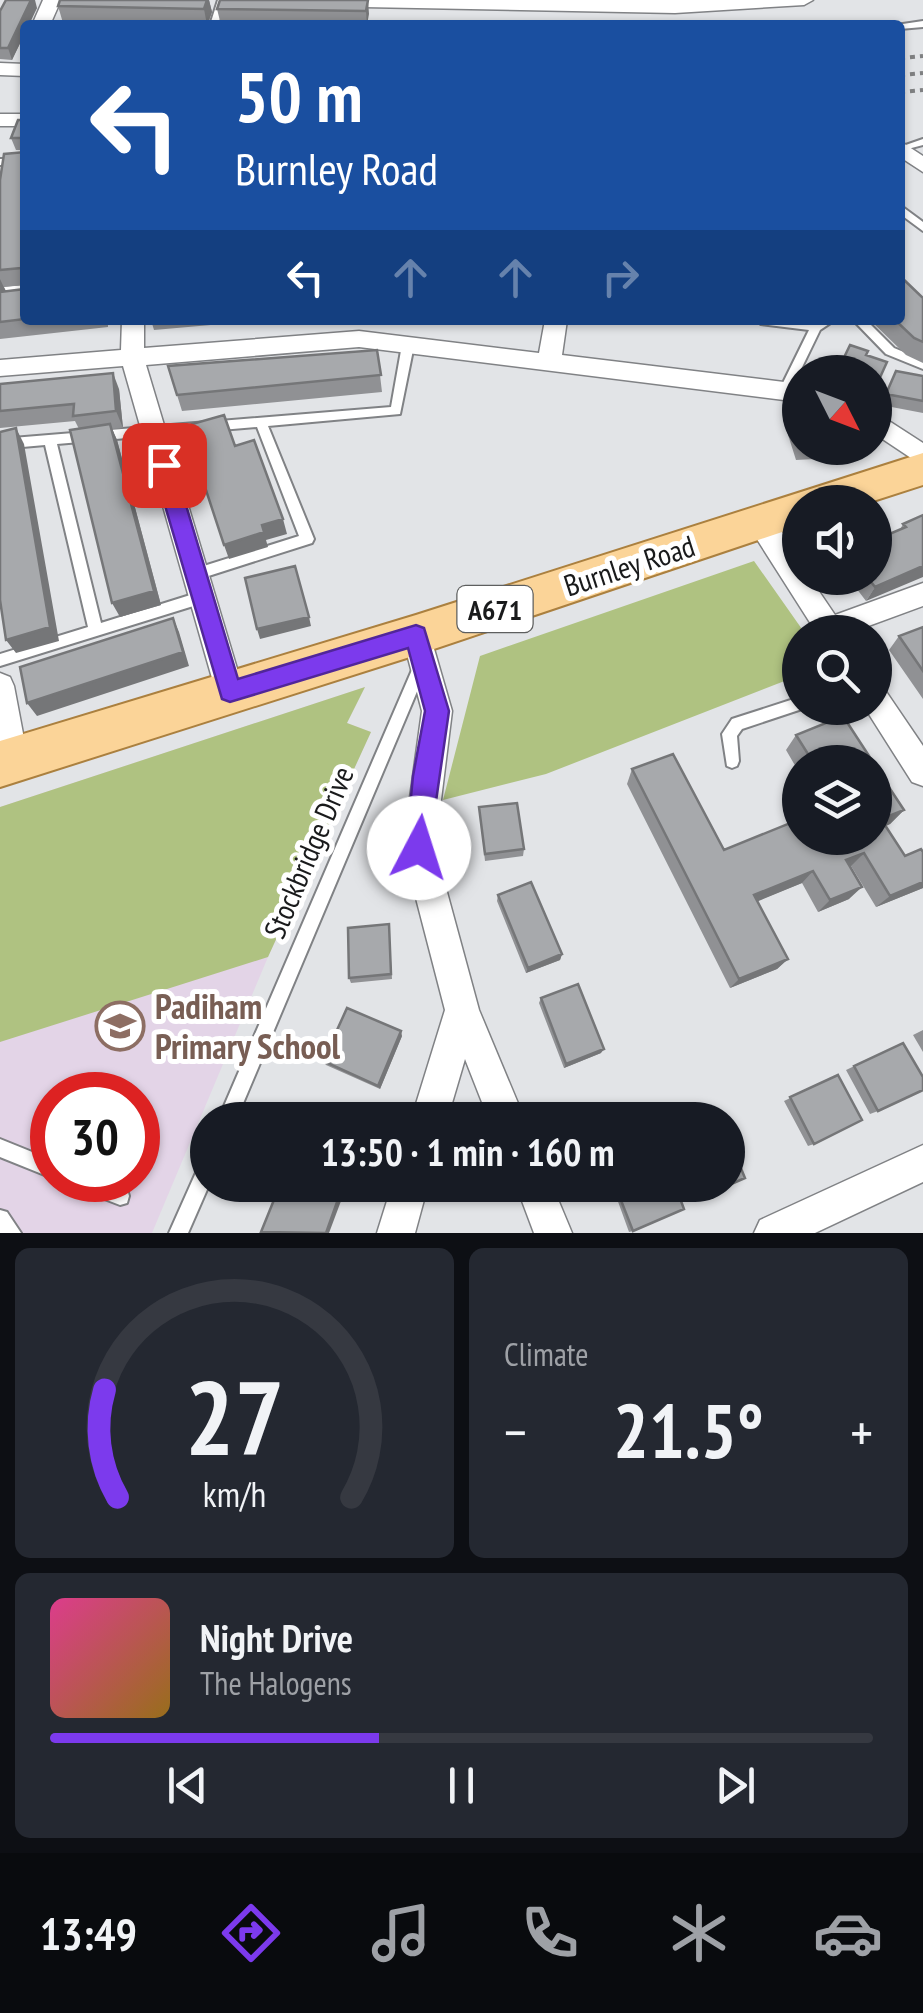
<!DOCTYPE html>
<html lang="en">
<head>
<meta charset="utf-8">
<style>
	:root { --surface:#171b24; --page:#242831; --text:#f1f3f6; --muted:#9ea1a6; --line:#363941; --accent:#7c3aed }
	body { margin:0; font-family:"PT Sans Narrow",sans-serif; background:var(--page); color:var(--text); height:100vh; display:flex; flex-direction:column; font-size:38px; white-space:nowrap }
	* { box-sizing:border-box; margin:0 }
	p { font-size:32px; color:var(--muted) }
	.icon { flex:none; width:55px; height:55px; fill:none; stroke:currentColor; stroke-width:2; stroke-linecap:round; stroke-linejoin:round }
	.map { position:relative; height:1233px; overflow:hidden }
	.details { display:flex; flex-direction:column; gap:15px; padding:15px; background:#0d0f14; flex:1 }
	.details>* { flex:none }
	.guide { position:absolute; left:20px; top:20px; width:885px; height:305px; border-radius:10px; box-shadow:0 2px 8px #0004; background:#1a4fa0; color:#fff; overflow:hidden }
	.needle { width:65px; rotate:132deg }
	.tools { position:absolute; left:782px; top:355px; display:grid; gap:20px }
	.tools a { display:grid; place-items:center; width:110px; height:110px; border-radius:50%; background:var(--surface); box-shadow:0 2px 8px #0004; font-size:50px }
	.speed { position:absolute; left:30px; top:1072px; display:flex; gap:20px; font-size:50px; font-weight:700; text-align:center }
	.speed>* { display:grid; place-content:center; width:130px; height:130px; border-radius:50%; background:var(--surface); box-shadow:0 2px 8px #0004; line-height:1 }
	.speed .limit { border:15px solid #d22; background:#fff; color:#111 }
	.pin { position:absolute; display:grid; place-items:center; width:85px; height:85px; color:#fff; margin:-42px; border-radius:20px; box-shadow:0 5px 15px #0006 }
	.me { position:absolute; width:110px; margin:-55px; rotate:5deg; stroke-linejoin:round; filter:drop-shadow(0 0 8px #0008) }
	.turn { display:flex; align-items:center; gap:35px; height:210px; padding:0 50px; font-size:45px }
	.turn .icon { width:130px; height:130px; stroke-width:2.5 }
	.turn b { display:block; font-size:70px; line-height:85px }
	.lanes { display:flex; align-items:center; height:95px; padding:0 50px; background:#0003; justify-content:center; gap:50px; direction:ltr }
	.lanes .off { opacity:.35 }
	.big { font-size:75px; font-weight:700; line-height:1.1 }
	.details .card { flex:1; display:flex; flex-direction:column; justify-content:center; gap:15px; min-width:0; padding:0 35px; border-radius:15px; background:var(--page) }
	.details .dial { align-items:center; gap:0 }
	.dial svg { height:260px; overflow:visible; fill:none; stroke:var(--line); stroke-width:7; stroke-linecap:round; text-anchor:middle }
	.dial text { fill:var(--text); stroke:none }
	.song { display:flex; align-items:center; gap:30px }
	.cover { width:120px; height:120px; border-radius:15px; background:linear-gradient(135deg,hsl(330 70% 55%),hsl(40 70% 35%)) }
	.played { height:10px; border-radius:5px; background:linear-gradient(90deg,var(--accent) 40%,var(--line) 40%) }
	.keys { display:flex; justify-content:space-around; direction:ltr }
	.heat { display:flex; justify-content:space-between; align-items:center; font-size:55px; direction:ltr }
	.details .tiles { flex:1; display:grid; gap:15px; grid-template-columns:1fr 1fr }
	.card:last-child { grid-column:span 2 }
	.trip { position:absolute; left:190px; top:1102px; width:555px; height:100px; border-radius:50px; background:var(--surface); box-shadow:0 2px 8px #0004; font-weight:700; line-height:100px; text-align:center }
	.tab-bar { display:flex; height:160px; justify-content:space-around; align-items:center; background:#090b0e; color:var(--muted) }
	.tab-bar .icon { width:70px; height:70px }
	.tab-bar .active { color:var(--accent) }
	.tab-bar b { font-size:45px; color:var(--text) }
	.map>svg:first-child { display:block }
	.education { fill:#e3d4e7; fill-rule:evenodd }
	.green { fill:#afc281 }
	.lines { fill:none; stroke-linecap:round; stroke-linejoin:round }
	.service-casing { stroke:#808285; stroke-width:4 }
	.minor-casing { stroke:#808285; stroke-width:3 }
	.primary-casing { stroke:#ab803f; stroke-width:4 }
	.path { stroke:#7f8082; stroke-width:4; stroke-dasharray:5 5; stroke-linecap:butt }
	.service { fill:#fff; fill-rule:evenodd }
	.minor { fill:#fff; fill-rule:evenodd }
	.primary { fill:#fbd498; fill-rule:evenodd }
	.wall { fill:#909194 }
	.shaded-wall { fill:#757678 }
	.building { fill:#a7a9ac; stroke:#757678; stroke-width:2.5 }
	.route { fill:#7c3aed; stroke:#51269a; stroke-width:2.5 }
	.labels { text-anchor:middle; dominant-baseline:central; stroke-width:10; stroke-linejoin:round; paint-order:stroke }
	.shield { fill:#fff; stroke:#5e5f5f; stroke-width:2.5 }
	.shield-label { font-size:28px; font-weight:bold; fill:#191a1b }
	.street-label { font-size:30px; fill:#191a1b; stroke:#fff }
	.near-education-label { font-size:35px; font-weight:bold; fill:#785e54; stroke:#fff; text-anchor:start }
</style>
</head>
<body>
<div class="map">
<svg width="923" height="1233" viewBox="0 0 923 1233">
	<rect width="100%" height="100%" fill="#e2e4e7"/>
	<!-- education -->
	<path class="education" d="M365,687L347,723L371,732L268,957L152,1233H0V807ZM52,1095H138V1180H52Z"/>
	<!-- green -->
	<path class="green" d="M754,561L804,632H800V675L546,774L443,800L480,656Z
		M365,687L347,723L371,732L268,957L0,1042V807Z"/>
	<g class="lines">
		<!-- service casing -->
		<g class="service-casing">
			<path id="service" d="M218,0H226L218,25H210Z
				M923,21V27L900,29V25H896Z
				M923,139V145L900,151V147Z
				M0,159H25V165H0Z
				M900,205L923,222V231L900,214Z
				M25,285V293L0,295V287Z
				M755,320C773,320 791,322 809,322C817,322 826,320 835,320L820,330L790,392H782L780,389L809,330L761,324Z
				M853,320H866L894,348L923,360V369L886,354Z
				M408,341L414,345L400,414L268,426L314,539L312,543L196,580L191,578L189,574L191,570L299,536L257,427L57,444L101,623L203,591L208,593L210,597L208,601L203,603L0,666V654L88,627L45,445L0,449V439L391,407L402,345Z
				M422,657L427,659L429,663L236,1120H218L415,663L417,659Z
				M800,697V708H805L742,729L737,736L739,761L737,766L732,768L727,766L722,734L732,719Z
				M0,1139L52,1160V1178L0,1157Z
				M208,1156L209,1185L188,1233H169L202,1159Z
				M71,1180H103L127,1189L129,1196L127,1203L120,1205L73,1187Z
				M0,1210L7,1212L21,1233H0Z"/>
		</g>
		<!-- minor casing -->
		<g class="minor-casing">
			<path id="minor" d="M43,0H61L50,25H32Z
				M248,0H813L804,5L675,13L257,5Z
				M0,63L25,64V76L0,75Z
				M0,114H25V126H0Z
				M900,141L923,156V172L900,157Z
				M122,320H144V348L359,331L539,353L545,320H567L562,355L800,384V402L359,347L146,365L244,692L240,701L230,705L220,701L216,692L123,366L0,376V360L121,350Z
				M875,412L923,443V466L875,434Z
				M759,512C779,518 800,557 800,578H810L835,615L923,583V606L852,632H816L746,522L750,515Z
				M416,623L426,627L430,635L452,711L435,848L479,1010L525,1120H489L465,1059L447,1120H411L445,1010L403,848L422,711L402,635L406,627Z
				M0,673L10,677L14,686L28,760L24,770L13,774L0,764Z
				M875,686L885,690L923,746V786L912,782L865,708H875Z
				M923,1145V1182L815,1233H754L760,1220Z
				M392,1185H428L415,1233H377Z
				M516,1185H552L572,1233H534Z"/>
		</g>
		<!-- primary casing -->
		<g class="primary-casing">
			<path id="primary" d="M923,453V485L870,502H800V526L416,655L0,787V741L416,615Z"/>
		</g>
		<!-- path -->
		<path class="path" d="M900,58L923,56
			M900,75L923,73
			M900,92L923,90"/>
		<!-- service -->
		<use href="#service" class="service"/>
		<!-- minor -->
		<use href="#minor" class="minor"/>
		<!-- primary -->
		<use href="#primary" class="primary"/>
	</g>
	<!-- wall -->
	<path class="wall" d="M60,0H209L212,12L208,25L63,23L58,6Z
		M368,0V25H221L217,9Z
		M37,8L25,25V33L12,60L0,59V11Z
		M25,120V150H16L11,138Z
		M25,152V285L4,287L6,291L25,289V320H108V327L0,339V180Z
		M923,298V363L906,355L870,320H900Z
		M151,320H266L154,330Z
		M850,345L866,355L887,362L875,389V372H838Z
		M377,350L382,392L182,411L168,366Z
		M896,371L923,376V413L881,405Z
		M0,384L119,389L123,428L112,429L117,440L161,605L120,617L79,429L75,421L0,428Z
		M789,411L800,448H856L851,457L796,460L784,422Z
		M923,515L866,601L850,580L841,584L836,578H875L903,524Z
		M923,627V699L889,650L899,636Z
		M796,735L873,762H800V774L786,750Z
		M875,766L904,810L890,824L886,826L923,888L876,907L851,866L850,867L849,899L818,912L802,883L757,901L788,959L777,969L730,988L627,784L632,769L724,850L875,838Z
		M479,807L524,849L523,856L485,861Z
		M498,895L562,954L560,960L526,973L497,901Z
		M389,924L392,979L351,983L349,978Z
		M541,998L601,1053L564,1068L539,1003Z
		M923,1030V1052L913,1035Z
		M402,1036L380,1089L326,1065L323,1061Z
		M903,1043L878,1111L870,1114L846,1070Z
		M838,1075L814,1144L808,1146L784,1101Z
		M745,1178L689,1201L682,1185H728Z
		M612,1185H675L633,1231L629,1232Z"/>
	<!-- shaded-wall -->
	<path class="shaded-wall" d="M31,0H35L37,8L29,25H25V33L12,60L8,48Z
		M207,0H209L212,12L207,25L204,9Z
		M368,0L369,14L367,25L366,11Z
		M25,241V276L21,268Z
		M0,279L8,296L0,295Z
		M113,373L119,389L123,428L116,411Z
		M110,424L117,440L161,605L120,617L112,603Z
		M16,428L24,444L59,641L16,653L6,640Z
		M283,519L287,534L266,540L268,547L229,559L224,545L262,525Z
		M923,566V577L866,601L875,587Z
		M845,578H852L850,580L841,584Z
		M309,617L311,626L260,639L257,629Z
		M173,618L179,632L189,666L37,716L27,703Z
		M904,810L890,824L875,831L881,819Z
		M864,853L851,866L834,873L846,860Z
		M813,871L802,883L744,907L754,895Z
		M923,882V888L876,907L890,896Z
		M862,887L849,899L818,912L830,900Z
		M562,954L560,960L526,973L528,968Z
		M788,959L777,969L730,988L739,979Z
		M401,1031L402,1036L380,1089L378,1086Z
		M604,1049L601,1053L564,1068L566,1064Z
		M341,1191L344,1193L329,1233H326Z"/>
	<!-- building -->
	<path class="building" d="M6,0H31L8,48H0V11Z
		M60,0H207L204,9L58,6Z
		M220,0H368L366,11L217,9Z
		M18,120H25V138H11Z
		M25,152V241L21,268L0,270V180L4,154Z
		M900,276L923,298V342L914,338L895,320H900Z
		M25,289V319L0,322V292Z
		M850,345L868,351L866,355L887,362L878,382L875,380V372H852L839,368Z
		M377,350L381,375L177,395L168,366Z
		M896,371L923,376V401L886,394Z
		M113,373L116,411L73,416L74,404L0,411V384Z
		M800,410V447L789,411Z
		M224,415L235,446L254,440L283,519L262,525L264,532L224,545L185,426Z
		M110,424L154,591L112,603L70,430Z
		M16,428L50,627L6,640L0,600V432Z
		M923,515V566L875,587L868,578H875V540L906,527L903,524Z
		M295,566L309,617L257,629L245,578Z
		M173,618L183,652L27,703L20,667Z
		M923,627V671L899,636Z
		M843,716L873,762H813L796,735Z
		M673,754L724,850L800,819V838H875V766L904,810L881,819L905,856L921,849L923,852V882L890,896L864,853L846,860L862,887L830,900L813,871L754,895L788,959L739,979L632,769Z
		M517,803L524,849L485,854L479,807Z
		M531,882L562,954L528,968L498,895Z
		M389,924L391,974L349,978L348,928Z
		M578,984L604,1049L566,1064L541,998Z
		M347,1008L401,1031L378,1086L323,1061Z
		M903,1043L923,1077V1090L878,1111L854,1066Z
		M838,1075L862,1120L814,1144L790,1097Z
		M327,1105L368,1120H322Z
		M728,1137L745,1178L694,1200L687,1185H728Z
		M280,1185H326L341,1191L326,1233L261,1232Z
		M615,1185H675L684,1209L633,1231Z"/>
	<!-- route -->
	<path class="route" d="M164,457L174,465L238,679L416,625L424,628L449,711L428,857L419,860L410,857L406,848L413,776L425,711L408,648L230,702L222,699L153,465Z"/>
	<!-- icons -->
	<defs>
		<g id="school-ring" transform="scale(2.5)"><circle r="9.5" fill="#fff" stroke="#8d6e63" stroke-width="1.5"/><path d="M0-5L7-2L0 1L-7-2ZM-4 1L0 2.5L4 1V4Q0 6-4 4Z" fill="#8d6e63"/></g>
	</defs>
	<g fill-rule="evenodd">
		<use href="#school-ring" x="120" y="1026"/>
	</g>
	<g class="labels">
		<!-- shield labels -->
		<rect class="shield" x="457.5" y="586" width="75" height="46" rx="8"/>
		<g class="shield-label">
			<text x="495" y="609">A671</text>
		</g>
		<!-- street labels -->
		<g class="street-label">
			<text transform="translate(629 565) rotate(-18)">Burnley Road</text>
			<text transform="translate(308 852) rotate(-67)">Stockbridge Drive</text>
		</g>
		<!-- near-education labels -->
		<g class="near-education-label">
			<text x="155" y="1006">Padiham<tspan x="155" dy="40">Primary School</tspan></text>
		</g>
	</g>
</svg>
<div class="tools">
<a><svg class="needle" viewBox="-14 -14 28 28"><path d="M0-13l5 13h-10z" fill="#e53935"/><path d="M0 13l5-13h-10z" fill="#9ea1a6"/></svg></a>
<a><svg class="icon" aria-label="sound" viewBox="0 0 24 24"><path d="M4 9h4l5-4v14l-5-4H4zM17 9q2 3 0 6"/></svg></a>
<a><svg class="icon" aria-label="search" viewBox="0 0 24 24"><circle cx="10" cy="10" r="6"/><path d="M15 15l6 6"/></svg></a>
<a><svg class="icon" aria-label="layers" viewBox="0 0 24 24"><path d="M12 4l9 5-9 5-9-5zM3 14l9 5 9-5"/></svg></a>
</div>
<div class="speed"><div class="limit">30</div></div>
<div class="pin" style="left:164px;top:465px;background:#d93025"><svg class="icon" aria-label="arrive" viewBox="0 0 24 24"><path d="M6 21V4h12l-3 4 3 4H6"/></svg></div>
<svg class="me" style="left:419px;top:848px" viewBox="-20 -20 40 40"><circle r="19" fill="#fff"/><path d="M0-13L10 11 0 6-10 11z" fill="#7c3aed"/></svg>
<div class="trip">13:50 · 1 min · 160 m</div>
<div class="guide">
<div class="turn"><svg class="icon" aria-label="left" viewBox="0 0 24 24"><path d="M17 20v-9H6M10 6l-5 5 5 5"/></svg><div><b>50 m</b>Burnley Road</div></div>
<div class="lanes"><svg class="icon" aria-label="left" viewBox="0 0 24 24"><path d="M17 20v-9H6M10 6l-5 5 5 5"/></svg><svg class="icon off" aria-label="ahead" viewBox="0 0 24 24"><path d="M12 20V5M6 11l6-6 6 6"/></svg><svg class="icon off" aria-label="ahead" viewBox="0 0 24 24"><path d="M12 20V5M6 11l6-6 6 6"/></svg><svg class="icon off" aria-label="right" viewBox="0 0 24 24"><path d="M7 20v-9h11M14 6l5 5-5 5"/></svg></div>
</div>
</div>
<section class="details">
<div class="tiles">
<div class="card dial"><svg viewBox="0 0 100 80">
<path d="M14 69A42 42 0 1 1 86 69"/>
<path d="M14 69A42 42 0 0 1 10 36" stroke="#7c3aed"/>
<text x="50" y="56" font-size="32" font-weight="700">27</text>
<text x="50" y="72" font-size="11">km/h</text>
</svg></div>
<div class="card"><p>Climate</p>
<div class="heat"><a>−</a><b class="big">21.5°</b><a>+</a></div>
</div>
<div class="card">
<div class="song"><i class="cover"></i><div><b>Night Drive</b><p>The Halogens</p></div></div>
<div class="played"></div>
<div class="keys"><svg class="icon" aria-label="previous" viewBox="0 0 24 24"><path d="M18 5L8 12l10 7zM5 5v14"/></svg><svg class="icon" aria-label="pause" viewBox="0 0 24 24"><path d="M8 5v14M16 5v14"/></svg><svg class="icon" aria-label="next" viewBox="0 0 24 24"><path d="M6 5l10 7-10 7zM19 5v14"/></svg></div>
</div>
</div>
</section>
<nav class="tab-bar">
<b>13:49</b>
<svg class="icon active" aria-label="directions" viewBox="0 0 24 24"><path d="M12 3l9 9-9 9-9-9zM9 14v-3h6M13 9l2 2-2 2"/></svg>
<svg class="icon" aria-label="music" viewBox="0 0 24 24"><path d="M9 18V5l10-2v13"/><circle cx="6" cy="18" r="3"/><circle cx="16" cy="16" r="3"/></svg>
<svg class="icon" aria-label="phone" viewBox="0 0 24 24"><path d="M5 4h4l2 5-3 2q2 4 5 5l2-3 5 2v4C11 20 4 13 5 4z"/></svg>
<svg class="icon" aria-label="climate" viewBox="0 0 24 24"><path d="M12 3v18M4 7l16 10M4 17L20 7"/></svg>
<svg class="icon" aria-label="car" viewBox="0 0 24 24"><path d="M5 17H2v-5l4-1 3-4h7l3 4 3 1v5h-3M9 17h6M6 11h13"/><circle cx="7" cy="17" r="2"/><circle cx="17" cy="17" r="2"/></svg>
</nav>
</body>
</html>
